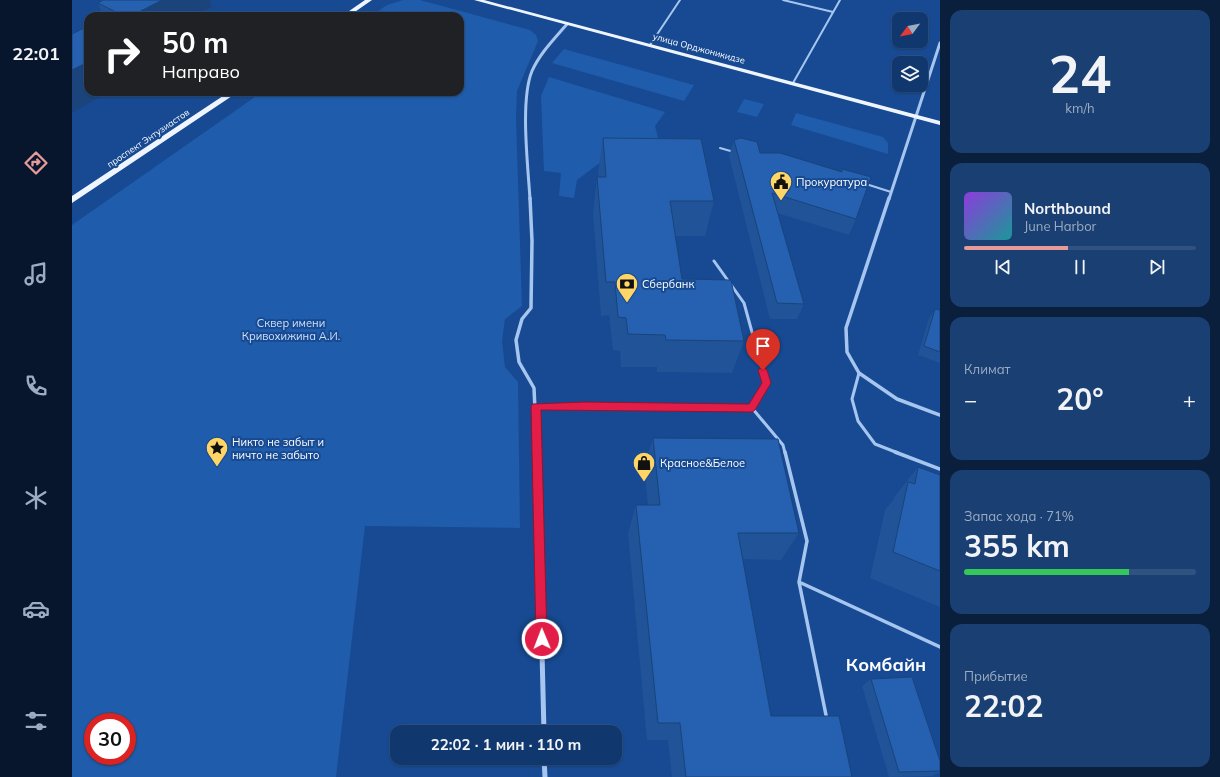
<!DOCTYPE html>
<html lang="ru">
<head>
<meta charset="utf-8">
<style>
	:root { --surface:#11386e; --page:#1a3f73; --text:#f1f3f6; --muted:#9cacc2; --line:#305281; --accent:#e69b98 }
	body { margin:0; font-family:Mulish,sans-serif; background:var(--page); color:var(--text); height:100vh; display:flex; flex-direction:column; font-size:15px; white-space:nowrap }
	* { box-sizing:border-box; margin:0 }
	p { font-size:13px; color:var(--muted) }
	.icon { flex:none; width:22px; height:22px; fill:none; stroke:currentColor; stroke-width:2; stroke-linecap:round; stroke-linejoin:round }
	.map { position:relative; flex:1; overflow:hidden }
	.details { display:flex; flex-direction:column; gap:10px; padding:10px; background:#091f3c; width:280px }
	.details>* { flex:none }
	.hud { position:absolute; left:12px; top:12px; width:380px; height:84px; border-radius:12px; box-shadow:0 1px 3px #0004,0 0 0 1px var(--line); background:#202124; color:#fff; overflow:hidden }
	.needle { width:26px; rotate:238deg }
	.buttons { position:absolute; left:820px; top:12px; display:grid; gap:8px }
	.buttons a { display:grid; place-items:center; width:36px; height:36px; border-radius:8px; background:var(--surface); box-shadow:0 1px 3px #0004,0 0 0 1px var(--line); font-size:20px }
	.speed { position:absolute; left:12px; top:713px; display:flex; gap:8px; font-size:20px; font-weight:700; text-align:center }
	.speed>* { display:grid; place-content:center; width:52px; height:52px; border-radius:50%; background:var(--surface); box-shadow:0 1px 3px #0004,0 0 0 1px var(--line); line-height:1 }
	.speed .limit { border:6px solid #d22; background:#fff; color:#111 }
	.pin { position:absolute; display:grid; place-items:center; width:34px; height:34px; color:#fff; margin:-41px -17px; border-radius:50% 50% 50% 0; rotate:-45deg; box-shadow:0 0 4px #0007 }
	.pin .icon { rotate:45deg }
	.me { position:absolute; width:44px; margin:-22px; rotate:359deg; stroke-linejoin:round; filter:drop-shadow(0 0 3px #0008) }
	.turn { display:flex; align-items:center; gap:14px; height:84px; padding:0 12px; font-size:18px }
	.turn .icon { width:52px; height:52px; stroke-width:2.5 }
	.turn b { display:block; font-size:28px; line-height:34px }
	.big { font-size:30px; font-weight:700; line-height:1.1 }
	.details .widget { flex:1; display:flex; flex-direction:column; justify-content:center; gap:6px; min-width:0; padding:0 14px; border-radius:12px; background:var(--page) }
	.details .dial { align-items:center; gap:0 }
	.dial b { font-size:52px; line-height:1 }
	.song { display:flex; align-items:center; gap:12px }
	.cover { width:48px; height:48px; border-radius:6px; background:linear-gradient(135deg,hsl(270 70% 55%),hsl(180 70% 35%)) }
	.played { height:4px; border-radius:2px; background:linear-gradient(90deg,var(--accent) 45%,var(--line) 45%) }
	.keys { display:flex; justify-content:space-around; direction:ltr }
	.heat { display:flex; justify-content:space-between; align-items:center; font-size:22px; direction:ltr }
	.charge { height:6px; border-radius:3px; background:linear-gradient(90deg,#34c759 71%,var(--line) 0) }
	.trip { position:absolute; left:318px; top:725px; width:232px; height:40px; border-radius:12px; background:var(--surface); box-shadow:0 1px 3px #0004,0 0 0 1px var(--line); font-weight:700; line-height:40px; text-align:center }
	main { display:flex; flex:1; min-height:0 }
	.tab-bar { display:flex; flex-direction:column; width:72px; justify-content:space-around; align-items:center; background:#07162c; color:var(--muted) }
	.tab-bar .icon { width:28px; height:28px }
	.tab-bar .on { color:var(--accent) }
	.tab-bar b { font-size:18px; color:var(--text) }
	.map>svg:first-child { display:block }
	.green { fill:#1f5cab; fill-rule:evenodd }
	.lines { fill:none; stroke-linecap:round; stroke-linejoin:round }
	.lane-far2 { stroke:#a6c6f0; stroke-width:2 }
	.lane-far1 { stroke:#a6c6f0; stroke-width:3 }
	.lane { stroke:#a6c6f0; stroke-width:3.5 }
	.street-far2 { stroke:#a6c6f0; stroke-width:3 }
	.street-far1 { stroke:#a6c6f0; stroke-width:3.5 }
	.street { stroke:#a6c6f0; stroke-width:5 }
	.primary { fill:#eff5ff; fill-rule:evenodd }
	.wall { fill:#205397 }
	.shaded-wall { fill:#1a447b }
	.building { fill:#2561b0; stroke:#1a447b }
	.route { fill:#e11d48; stroke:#92132f }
	.labels { text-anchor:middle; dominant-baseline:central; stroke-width:4; stroke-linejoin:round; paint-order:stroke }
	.far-street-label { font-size:9px; fill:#fff; stroke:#174a92 }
	.poi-label { font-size:11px; fill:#fff; stroke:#174a92; text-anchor:start }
	.park-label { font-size:11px; fill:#cce1fb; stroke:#174a92 }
	.near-district-label { font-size:18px; font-weight:bold; fill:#fff; stroke:#174a92 }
</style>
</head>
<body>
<main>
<nav class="tab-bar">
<b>22:01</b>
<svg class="icon on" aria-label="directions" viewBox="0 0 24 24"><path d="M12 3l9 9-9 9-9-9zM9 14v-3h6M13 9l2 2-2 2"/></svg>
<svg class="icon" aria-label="music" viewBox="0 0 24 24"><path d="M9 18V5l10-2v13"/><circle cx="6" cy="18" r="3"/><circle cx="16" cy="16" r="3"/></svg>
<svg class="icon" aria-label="phone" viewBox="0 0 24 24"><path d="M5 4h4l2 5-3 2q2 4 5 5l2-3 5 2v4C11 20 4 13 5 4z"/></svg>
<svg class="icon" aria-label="climate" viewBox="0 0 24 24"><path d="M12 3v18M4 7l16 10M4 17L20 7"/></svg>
<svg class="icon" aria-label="car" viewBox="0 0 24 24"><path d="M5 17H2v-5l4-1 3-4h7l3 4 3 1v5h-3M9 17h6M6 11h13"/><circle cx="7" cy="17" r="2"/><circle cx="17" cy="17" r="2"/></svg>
<svg class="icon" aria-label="filters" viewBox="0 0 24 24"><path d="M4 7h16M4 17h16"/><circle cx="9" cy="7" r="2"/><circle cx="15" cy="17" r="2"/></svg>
</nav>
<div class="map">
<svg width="868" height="777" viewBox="0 0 868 777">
	<rect width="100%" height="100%" fill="#174a92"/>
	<!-- green -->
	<path class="green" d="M331,0H348L458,30L464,35L466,41L445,91L444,118L450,306L433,319L430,341L433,367L446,382L448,528L293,526L264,777H0V225L190,92H388V16H299L315,5ZM21,722H55V756H21Z
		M492,49L622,85L612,101L480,63Z
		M477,77L593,112L583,126L588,145L529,162L505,180L502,198L487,196L489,173L472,171L469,96Z
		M672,99L692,104L685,117L665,112Z
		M724,113L811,137L816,143V154L719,125Z"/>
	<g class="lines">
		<!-- lane-far2 -->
		<path class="lane-far2" d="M711,0L761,12
			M578,45L608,0
			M721,83L768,0
			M648,148L662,152
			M794,184L819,192"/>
		<!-- lane-far1 -->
		<path class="lane-far1" d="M642,261L672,303L694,383L680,408L711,445L713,453
			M787,373L780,399L786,421L803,444L826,453
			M464,406L680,408"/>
		<!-- lane -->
		<path class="lane" d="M713,452L735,541L727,582L755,720
			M823,452L868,469
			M727,582L868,647"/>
		<!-- street-far2 -->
		<path class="street-far2" d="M458,199C456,166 448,100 460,71C468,53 483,38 495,24
			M817,199L868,43"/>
		<!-- street-far1 -->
		<path class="street-far1" d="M458,198L460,241L459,308L450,319L444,340L447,362L462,388L465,453
			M817,198L774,328L775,352L787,373L825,399L868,415"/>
		<!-- street -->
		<path class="street" d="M465,452L472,732
			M472,758L473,777"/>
		<!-- primary -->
		<path class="primary" d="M293,0H300L277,16H270Z
			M402,0H412L868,121V125Z
			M157,92H166L0,203V196Z"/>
	</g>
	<!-- wall -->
	<path class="wall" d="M90,0H138L140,7L127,14L128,16H31L26,3Z
		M531,138L642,201L633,236H603L610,279L672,341L660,373L585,372V367H549L548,351L541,350L537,315L529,316L521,212L525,177H527L526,173Z
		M662,140L688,153L769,172L770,169L784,219L777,235L705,213L732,304L725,319H698L657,156Z
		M863,309L868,310V363L846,355L857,318Z
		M581,438L727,533L709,560L670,559L699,716L780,777H600L596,740H575L556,533L564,505H576L572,467Z
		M846,467L868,475V607L798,578L813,510L822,499L823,496Z
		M799,679L868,761V772L860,776L817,777L790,686Z"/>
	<!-- shaded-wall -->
	<path class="shaded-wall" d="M90,0H138L140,7L127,14L128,16H59Z
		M16,62V92H36L0,113V70Z"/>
	<!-- building -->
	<path class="building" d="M31,0H90L59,16H52L26,3Z
		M16,26V62L0,70V34Z
		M531,138L629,139L642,201H598L610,279L659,280L672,341L594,340L593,335L556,334L554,318L546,317L543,282H534L525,177H534Z
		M669,138L685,142L688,153H708L770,172V169L799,177L784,219L700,193L732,304L705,303L662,140Z
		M863,309L868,310V352L852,346Z
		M581,438L706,439L727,533H666L699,716H767L780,777H614L608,723H586L564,505H588Z
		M846,467L868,475V571L821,552L836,482L843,484Z
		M840,677L868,761V771L827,772L799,679Z"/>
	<!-- route -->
	<path class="route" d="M691,366L695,370L699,383L683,410L680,412L469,410L475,639L473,643L470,645L466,643L464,639L459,406L461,404L512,402L677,404L690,383L686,370Z"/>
	<!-- icons -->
	<defs>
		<g id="civic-pin" transform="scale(1.15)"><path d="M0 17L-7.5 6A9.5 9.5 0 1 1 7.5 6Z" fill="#ffd665" stroke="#174a92"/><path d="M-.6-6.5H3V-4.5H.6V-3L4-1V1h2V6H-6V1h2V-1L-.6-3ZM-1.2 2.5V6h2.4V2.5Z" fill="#111"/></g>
		<g id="bank-pin" transform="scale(1.15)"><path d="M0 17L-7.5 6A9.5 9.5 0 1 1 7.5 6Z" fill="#ffd665" stroke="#174a92"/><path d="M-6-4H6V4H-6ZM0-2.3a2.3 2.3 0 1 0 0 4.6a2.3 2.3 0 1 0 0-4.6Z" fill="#111"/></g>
		<g id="sight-pin" transform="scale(1.15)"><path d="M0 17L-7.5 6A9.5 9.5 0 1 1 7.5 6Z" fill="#ffd665" stroke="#174a92"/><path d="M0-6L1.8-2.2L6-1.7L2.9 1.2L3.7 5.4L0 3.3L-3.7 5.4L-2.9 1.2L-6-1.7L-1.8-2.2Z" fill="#111"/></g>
		<g id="shop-pin" transform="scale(1.15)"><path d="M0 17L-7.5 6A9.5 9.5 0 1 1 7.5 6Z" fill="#ffd665" stroke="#174a92"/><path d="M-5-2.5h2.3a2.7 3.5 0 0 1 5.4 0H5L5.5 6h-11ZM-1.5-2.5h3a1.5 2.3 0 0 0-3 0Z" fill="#111"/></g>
	</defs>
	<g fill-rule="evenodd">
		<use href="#civic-pin" x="709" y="182"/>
		<use href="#bank-pin" x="555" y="284"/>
		<use href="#sight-pin" x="145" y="448"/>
		<use href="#shop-pin" x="572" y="463"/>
	</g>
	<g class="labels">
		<!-- far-street labels -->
		<g class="far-street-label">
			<text transform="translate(627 48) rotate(15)">улица Орджоникидзе</text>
			<text transform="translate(76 138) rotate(-34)">проспект Энтузиастов</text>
		</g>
		<!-- poi labels -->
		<g class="poi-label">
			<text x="724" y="182">Прокуратура</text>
			<text x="570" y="284">Сбербанк</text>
			<text x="160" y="442">Никто не забыт и<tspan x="160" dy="13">ничто не забыто</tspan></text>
			<text x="588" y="463">Красное&amp;Белое</text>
		</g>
		<!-- park labels -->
		<g class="park-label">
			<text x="219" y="323">Сквер имени<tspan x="219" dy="13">Кривохижина А.И.</tspan></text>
		</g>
		<!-- near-district labels -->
		<g class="near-district-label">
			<text x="814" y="664">Комбайн</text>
		</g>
	</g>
</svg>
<div class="buttons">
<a><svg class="needle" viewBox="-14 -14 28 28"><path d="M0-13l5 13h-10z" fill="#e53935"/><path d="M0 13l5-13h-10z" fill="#9cacc2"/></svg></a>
<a><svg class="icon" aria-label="layers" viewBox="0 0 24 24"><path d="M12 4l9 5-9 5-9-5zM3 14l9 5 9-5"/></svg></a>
</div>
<div class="speed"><div class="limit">30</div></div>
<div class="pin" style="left:691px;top:370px;background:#d93025"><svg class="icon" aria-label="arrive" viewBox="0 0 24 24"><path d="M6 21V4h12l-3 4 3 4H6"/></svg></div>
<svg class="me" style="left:470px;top:639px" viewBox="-20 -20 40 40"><circle r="17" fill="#e11d48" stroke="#fff" stroke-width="3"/><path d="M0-11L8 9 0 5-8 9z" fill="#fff"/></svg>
<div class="trip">22:02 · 1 мин · 110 m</div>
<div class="hud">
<div class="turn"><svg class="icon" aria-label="right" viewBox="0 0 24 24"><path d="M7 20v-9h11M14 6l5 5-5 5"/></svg><div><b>50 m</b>Направо</div></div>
</div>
</div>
<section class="details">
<div class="widget dial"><b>24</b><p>km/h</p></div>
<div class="widget">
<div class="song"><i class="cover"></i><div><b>Northbound</b><p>June Harbor</p></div></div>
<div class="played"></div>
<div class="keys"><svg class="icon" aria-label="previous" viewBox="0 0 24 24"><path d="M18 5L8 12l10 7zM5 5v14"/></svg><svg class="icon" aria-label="pause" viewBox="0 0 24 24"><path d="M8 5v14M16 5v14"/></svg><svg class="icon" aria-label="next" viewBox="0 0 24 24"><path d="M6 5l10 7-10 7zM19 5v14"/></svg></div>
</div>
<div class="widget"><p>Климат</p>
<div class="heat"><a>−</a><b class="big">20°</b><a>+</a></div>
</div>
<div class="widget"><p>Запас хода · 71%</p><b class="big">355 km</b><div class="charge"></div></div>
<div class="widget"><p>Прибытие</p><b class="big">22:02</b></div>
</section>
</main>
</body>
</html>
